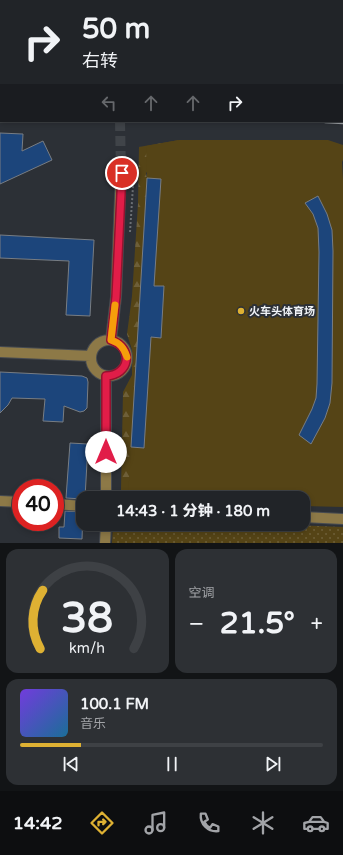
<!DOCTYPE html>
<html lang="zh">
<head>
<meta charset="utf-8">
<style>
	:root { --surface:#212428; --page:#2d3034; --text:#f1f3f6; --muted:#a2a4a8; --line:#3e4145; --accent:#deb133 }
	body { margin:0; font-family:"Varela Round","Noto Sans SC",sans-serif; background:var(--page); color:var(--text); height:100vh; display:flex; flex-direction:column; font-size:15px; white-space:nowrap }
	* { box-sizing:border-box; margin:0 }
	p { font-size:13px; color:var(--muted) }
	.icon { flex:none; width:22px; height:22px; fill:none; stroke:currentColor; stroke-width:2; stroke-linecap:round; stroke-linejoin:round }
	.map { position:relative; height:543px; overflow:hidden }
	.sheet { display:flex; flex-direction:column; gap:6px; padding:6px; background:#121416; flex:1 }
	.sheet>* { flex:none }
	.top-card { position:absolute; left:0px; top:0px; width:343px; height:122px; box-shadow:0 2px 6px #0003,0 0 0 1px var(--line); background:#212428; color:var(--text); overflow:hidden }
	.speed { position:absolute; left:12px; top:479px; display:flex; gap:8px; font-size:20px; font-weight:700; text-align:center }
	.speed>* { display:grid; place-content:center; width:52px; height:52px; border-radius:50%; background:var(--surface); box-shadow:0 2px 6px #0003,0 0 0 1px var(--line); line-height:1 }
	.speed .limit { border:6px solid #d22; background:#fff; color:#111 }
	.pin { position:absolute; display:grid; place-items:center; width:34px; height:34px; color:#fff; margin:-17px; border:2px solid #fff; border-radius:50%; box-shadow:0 1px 4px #0007 }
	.me { position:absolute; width:44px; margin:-22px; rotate:0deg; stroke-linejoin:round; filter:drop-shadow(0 0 3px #0008) }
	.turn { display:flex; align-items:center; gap:14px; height:84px; padding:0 16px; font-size:18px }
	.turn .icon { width:52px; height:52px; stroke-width:2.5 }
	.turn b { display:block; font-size:28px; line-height:34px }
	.lanes { display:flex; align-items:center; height:38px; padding:0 16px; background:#0003; justify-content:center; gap:20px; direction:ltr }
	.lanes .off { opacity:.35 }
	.big { font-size:30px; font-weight:800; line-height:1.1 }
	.sheet .card { flex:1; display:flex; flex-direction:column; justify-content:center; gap:6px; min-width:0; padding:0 14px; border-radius:12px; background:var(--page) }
	.sheet .dial { align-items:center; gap:0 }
	.dial svg { height:104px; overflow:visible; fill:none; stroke:var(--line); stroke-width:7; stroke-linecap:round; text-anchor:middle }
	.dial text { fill:var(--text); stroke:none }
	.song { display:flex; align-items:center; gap:12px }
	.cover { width:48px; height:48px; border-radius:6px; background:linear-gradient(135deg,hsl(260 70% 55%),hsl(200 70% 35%)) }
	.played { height:4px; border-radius:2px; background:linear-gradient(90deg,var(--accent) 20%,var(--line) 20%) }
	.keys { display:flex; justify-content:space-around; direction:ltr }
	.heat { display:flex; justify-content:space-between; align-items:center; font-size:22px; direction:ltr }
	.sheet .tiles { flex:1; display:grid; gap:6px; grid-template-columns:1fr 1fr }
	.card:last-child { grid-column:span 2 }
	.trip { position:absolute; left:76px; top:491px; width:234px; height:40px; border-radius:12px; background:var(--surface); box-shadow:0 2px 6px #0003,0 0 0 1px var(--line); font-weight:800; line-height:40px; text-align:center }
	.menu { display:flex; height:64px; justify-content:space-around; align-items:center; background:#0d0e10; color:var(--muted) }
	.menu .icon { width:28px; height:28px }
	.menu .on { color:var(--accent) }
	.menu b { font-size:18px; color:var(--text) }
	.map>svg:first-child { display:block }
	.forest { fill:url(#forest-firs) }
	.park { fill:url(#park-dots) }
	.pitch { fill:#554416 }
	.building { fill:#1c457b; stroke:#787d83 }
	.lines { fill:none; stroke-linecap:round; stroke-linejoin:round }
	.minor-tunnel { stroke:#404449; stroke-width:10; stroke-dasharray:10 5; stroke-linecap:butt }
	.minor-casing { stroke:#474b51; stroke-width:12 }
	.path { stroke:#6b6f74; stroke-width:2; stroke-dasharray:2 2; stroke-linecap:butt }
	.minor { stroke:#8d7947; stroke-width:10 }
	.rail-casing { stroke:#9ea2a6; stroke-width:4.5 }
	.rail { stroke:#2c3036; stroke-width:3; stroke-dasharray:9; stroke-linecap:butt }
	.route-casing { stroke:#92132f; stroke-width:10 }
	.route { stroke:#e11d48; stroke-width:7 }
	.slow { stroke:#f59e0b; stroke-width:7 }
	.poi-dot { fill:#deb133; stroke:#2c3036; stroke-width:1.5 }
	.labels { text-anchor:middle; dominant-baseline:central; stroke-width:4; stroke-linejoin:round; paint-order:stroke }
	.poi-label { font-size:11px; font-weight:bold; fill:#f0f3f6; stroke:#2c3036; text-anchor:start }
</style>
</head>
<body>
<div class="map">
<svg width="343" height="543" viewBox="0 0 343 543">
	<defs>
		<pattern id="forest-firs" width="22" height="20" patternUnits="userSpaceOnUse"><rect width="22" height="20" fill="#554416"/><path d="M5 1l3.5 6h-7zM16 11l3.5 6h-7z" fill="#6e5f38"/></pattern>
		<pattern id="park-dots" width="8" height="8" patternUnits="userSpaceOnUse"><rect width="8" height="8" fill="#554416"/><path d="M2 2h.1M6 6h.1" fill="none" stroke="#6e5f38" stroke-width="1.8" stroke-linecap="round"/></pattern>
	</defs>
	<rect width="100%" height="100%" fill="#2c3036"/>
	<!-- forest -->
	<path class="forest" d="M179,140L146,173L147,178L215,498H125L121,490L123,392L132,375V350L127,334L132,296L138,204L139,147Z"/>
	<!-- park -->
	<path class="park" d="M114,524H268L343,527V543H112L113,526Z"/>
	<!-- pitch -->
	<path class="pitch" d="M179,140H328L343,145V160L342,162L343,179V507L303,506V498H128L147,178L146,146Z"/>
	<!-- building -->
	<path class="building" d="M0,133L23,134L22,151L43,141L52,160L0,184Z
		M147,178L161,179L154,286H164L161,338L151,337L144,448L131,447Z
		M318,196L327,214L332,230L333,251L332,383L330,403L325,418L311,444L299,435L312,409L316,398L317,384L319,252L318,228L313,214L305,203Z
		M0,235L94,240L90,316L66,315L69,261L0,258Z
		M0,372L82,376L87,378L88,382L87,408L84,411L80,412L64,406L63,422L43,421L45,399L12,398L8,405L0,413Z
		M70,443L88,444L85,498H83V499L66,498Z
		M65,511L83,512L82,539L59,538V527H64Z"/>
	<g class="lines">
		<!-- minor-tunnel -->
		<path class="minor-tunnel" d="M116,0V1
			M120,121L121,173"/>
		<!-- minor casing -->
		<g class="minor-casing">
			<path id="minor" d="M111,340L116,297L121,173
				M91 358a18 18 0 1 1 36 0a18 18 0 1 1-36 0Z
				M0,352L91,356
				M106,498V376
				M0,501L21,502
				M55,504L83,506
				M303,517L343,519
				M105,543L106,524"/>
		</g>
		<!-- path -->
		<path class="path" d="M130,232L134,171"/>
		<!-- minor -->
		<use href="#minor" class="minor"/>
		<!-- rail casing -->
		<g class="rail-casing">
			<path id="rail" d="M0,21H1
				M0,29H1
				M342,29H343
				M342,37H343
				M0,97H1
				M0,106H1
				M342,113H343
				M325,121L343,122"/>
		</g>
		<!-- rail -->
		<use href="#rail" class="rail"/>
	</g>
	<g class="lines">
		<!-- route casing -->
		<g class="route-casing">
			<path id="route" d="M106,452V376C130,375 134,348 111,340L116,297L122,173"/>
		</g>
		<!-- route -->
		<use href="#route" class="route"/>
		<!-- slow -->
		<path class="slow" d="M115,305L111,340C120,343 124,348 127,357"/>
	</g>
	<!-- markers -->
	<circle class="poi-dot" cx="241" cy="311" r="4"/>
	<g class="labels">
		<!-- poi labels -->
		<g class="poi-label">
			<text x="249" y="311">火车头体育场</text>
		</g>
	</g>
</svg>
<div class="speed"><div class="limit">40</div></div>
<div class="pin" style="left:122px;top:173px;background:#d93025"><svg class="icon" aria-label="arrive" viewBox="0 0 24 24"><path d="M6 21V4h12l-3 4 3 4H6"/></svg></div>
<svg class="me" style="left:106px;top:452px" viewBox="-20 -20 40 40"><circle r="19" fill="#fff"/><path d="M0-13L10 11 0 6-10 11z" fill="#e11d48"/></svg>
<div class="trip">14:43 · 1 分钟 · 180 m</div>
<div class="top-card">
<div class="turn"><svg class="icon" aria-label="right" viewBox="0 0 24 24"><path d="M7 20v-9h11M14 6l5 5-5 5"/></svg><div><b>50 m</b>右转</div></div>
<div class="lanes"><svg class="icon off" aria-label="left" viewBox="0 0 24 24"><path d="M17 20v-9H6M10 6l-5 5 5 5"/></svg><svg class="icon off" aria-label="ahead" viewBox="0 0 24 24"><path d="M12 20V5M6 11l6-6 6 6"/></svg><svg class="icon off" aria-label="ahead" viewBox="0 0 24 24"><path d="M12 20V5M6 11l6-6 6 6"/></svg><svg class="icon" aria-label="right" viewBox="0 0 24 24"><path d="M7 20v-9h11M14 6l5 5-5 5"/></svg></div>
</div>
</div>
<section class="sheet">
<div class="tiles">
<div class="card dial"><svg viewBox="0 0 100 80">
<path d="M14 69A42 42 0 1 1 86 69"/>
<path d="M14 69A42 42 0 0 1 16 24" stroke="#deb133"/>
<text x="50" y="56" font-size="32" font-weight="700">38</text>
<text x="50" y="72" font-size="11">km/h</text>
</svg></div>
<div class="card"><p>空调</p>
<div class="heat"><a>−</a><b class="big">21.5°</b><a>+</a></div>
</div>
<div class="card">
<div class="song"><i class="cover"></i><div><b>100.1 FM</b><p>音乐</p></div></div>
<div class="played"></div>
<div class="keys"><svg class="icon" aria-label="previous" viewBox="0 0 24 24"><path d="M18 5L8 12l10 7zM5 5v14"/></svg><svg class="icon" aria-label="pause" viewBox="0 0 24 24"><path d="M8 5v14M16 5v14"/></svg><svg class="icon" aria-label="next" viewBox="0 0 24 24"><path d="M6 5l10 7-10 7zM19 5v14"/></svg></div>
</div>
</div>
</section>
<nav class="menu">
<b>14:42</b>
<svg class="icon on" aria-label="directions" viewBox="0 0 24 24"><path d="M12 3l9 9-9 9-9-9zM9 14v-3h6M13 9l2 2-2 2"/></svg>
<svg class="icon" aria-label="music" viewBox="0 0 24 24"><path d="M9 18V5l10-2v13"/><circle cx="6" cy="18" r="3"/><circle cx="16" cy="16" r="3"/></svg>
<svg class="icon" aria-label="phone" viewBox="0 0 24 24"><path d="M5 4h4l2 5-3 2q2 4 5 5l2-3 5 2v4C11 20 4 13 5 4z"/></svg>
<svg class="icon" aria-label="climate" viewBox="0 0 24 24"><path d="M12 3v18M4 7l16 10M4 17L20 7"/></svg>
<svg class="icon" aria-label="car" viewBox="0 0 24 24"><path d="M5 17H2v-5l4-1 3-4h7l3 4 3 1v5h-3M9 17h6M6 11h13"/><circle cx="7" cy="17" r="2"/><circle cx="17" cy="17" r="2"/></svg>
</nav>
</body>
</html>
